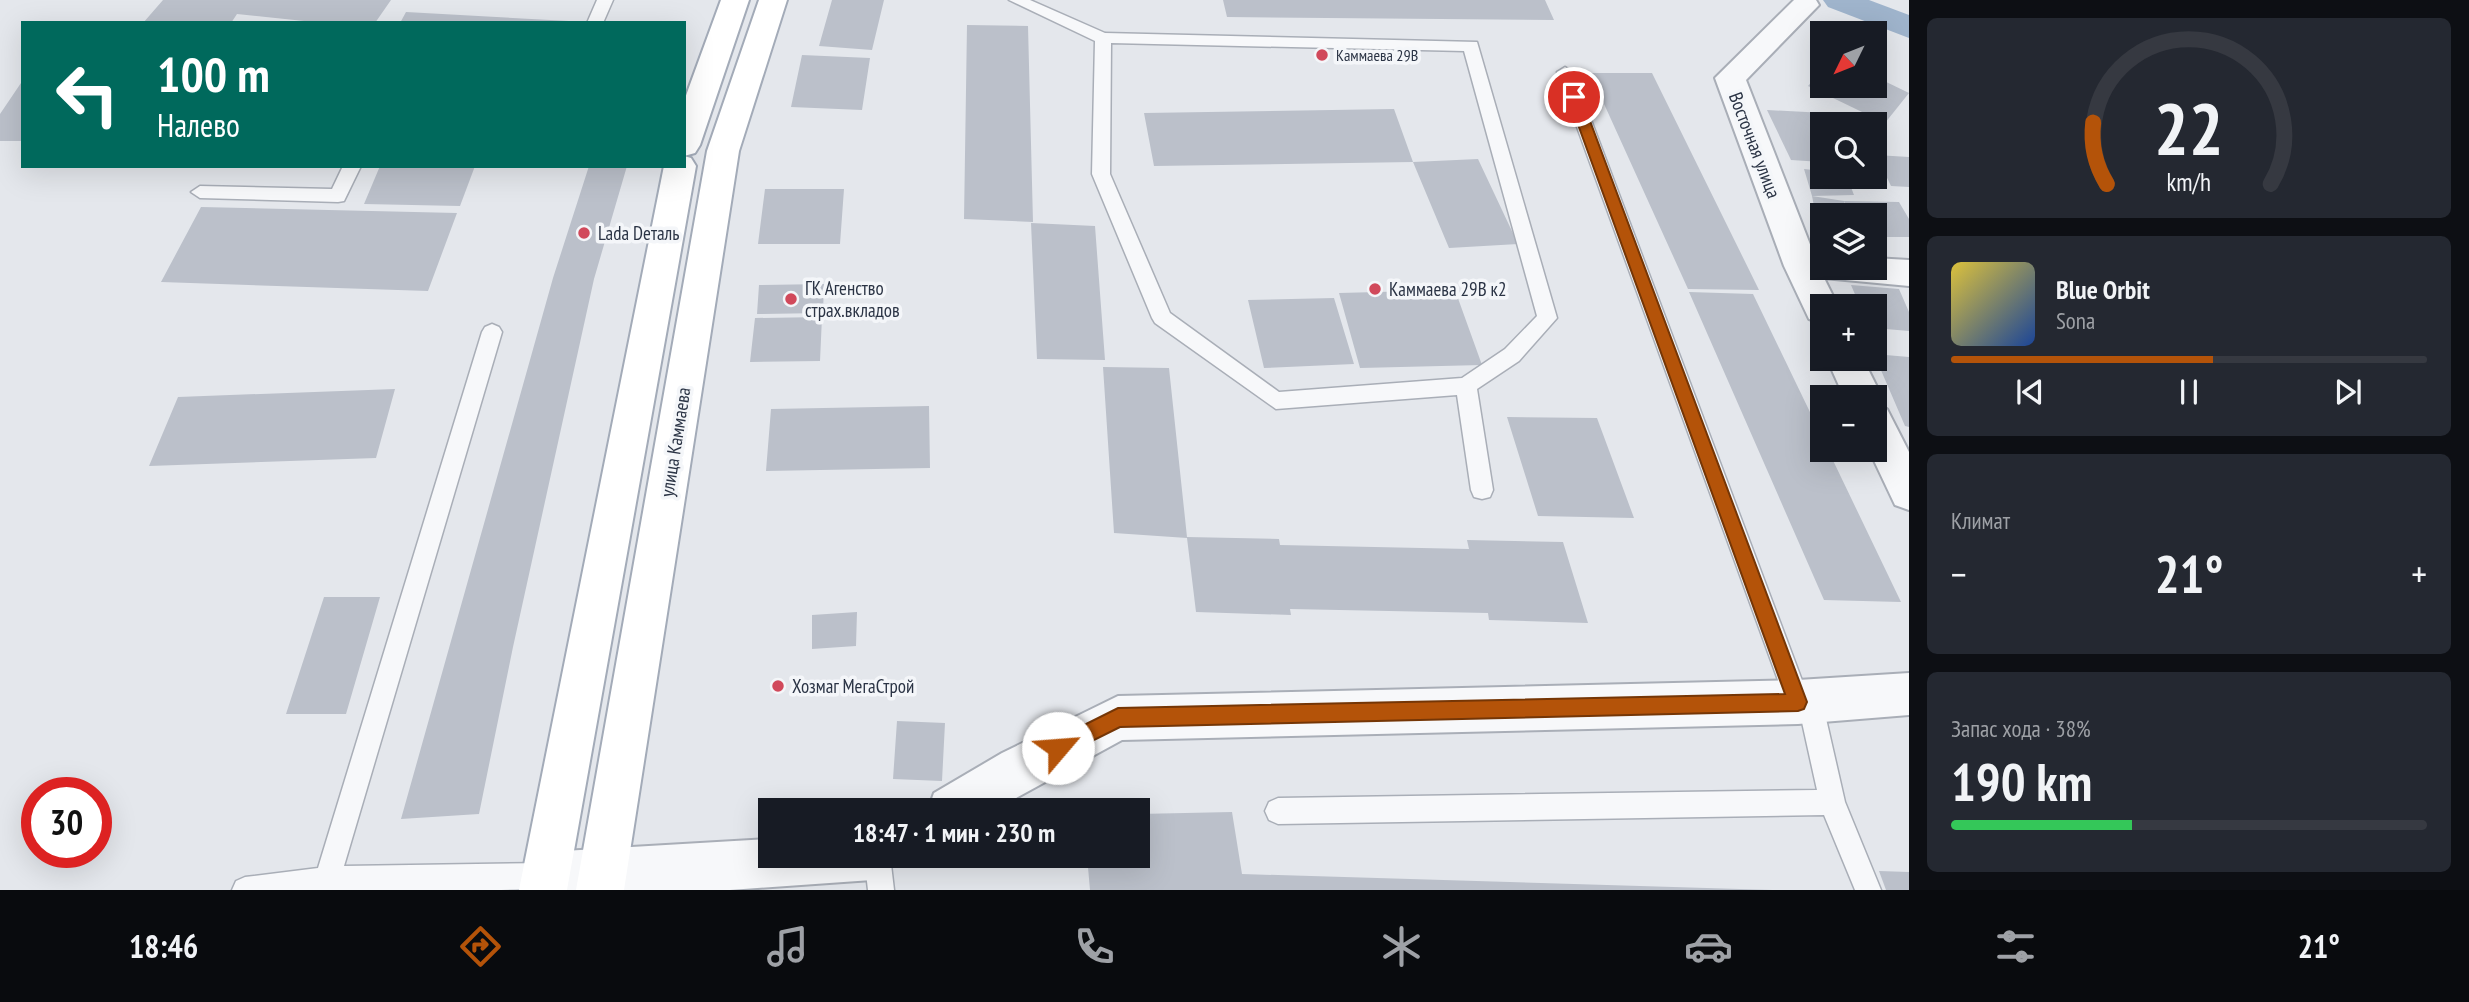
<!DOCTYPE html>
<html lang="ru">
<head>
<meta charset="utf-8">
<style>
	:root { --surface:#171b24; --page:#242831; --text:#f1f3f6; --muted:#9ea1a6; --line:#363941; --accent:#b45309 }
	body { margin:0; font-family:"PT Sans Narrow",sans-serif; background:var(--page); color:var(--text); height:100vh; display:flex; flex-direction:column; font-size:26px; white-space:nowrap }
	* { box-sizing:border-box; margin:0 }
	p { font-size:23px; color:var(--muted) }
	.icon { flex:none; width:38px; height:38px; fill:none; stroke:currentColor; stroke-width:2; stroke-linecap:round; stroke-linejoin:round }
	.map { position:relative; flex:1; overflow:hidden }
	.side { display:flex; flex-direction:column; gap:18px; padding:18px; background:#0d0f14; width:560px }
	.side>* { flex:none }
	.banner { position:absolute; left:21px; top:21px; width:665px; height:147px; border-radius:0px; box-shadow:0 7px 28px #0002; background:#00695c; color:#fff; overflow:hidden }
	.needle { width:46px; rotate:227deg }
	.controls { position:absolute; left:1810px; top:21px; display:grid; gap:14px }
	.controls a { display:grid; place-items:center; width:77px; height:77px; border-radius:0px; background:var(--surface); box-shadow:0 7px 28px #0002; font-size:35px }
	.speed { position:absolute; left:21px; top:777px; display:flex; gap:14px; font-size:35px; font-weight:700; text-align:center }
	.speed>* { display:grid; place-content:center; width:91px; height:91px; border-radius:50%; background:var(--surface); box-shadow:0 7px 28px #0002; line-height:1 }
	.speed .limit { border:10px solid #d22; background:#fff; color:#111 }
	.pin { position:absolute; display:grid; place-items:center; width:60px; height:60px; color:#fff; margin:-30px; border:4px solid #fff; border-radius:50%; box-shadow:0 2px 7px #0007 }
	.me { position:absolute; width:77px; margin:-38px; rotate:63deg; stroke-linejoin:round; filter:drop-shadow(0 0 5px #0008) }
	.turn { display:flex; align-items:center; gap:24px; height:147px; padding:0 21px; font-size:32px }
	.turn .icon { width:91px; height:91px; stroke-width:2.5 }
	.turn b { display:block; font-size:49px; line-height:60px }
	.big { font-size:52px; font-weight:700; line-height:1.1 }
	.side .card { flex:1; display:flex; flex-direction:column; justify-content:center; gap:10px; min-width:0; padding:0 24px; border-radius:10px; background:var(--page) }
	.side .dial { align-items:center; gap:0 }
	.dial svg { height:182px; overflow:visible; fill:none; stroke:var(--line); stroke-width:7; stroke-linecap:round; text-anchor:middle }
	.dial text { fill:var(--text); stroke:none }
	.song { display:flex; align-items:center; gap:21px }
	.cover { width:84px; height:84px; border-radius:10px; background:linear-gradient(135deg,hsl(50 70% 55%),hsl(220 70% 35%)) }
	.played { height:7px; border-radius:4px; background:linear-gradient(90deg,var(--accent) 55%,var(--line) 55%) }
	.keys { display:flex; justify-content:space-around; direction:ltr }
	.heat { display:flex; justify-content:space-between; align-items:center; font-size:38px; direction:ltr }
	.charge { height:10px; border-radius:5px; background:linear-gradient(90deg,#34c759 38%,var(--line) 0) }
	.trip { position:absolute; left:758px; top:798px; width:392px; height:70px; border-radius:0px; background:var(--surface); box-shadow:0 7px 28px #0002; font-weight:700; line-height:70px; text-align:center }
	.dock { display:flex; height:112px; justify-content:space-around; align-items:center; background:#090b0e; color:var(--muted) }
	.dock .icon { width:49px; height:49px }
	.dock .on { color:var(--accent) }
	.dock b { font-size:32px; color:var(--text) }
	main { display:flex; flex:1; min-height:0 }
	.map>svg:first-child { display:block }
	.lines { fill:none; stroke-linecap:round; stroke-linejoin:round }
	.canal { fill:#9fb4cc; fill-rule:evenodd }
	.building { fill:#bbc0ca }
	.service-casing { stroke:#a9aeb7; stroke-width:3 }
	.minor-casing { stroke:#a9aeb7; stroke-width:4 }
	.primary-casing { stroke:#a3abb8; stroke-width:4 }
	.service { fill:#f7f8fa; fill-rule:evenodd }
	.minor { fill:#f7f8fa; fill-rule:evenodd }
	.primary { fill:#fff; fill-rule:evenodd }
	.route { fill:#b45309; stroke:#753606; stroke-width:2 }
	.poi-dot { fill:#d1495b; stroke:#f4f6f9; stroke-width:2.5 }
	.labels { text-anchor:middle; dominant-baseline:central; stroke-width:7; stroke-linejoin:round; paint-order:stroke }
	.far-poi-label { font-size:16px; fill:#2b3445; stroke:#f4f6f9; text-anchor:start }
	.street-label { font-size:19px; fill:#2b3445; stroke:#f4f6f9 }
	.poi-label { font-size:19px; fill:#2b3445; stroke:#f4f6f9; text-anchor:start }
</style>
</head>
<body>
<main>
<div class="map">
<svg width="1909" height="890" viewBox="0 0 1909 890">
	<rect width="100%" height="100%" fill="#e4e7ec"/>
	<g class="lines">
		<!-- canal -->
		<path class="canal" d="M1823,0H1869L1909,15V38L1828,7Z"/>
	</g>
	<!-- building -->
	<path class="building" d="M163,0H391L375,23H323L237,14L231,23H143Z
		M832,0H884L872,50L819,46Z
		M1223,0H1545L1554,20L1227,17Z
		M406,12L569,21V23H400Z
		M967,25L1028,26L1033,222L964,219Z
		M802,55L870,58L862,110L791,107Z
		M1822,70V86H1874V76L1909,93L1885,123L1808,86Z
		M1590,73H1652L1759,290L1688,289Z
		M23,80V141H0V114Z
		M1394,109L1413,162L1154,166L1144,113Z
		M1767,110L1825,113L1830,124H1822V162L1791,160Z
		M1876,155L1909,157V187L1891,186Z
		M1478,159L1518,244L1449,248L1413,162Z
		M380,166H475L460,206L364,204Z
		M589,166H627L594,279L513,647L479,814L401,819L553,278Z
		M1804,169L1822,171V177H1847L1854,195L1812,196Z
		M765,189H844L840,244H758Z
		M1812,196L1844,201L1848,215H1822V227L1818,226Z
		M1844,201L1899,202L1909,219V237H1874V215H1852Z
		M201,207L457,213L428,291L161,282Z
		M1031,223L1095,226L1105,360L1037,359Z
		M824,284L823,313L757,314L759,285Z
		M1851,285L1899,289L1909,312V331L1874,328V306H1860Z
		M1455,290L1482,365L1360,368L1339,293Z
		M1689,292L1753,294L1822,437V450H1828L1901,602L1824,600Z
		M1334,298L1354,364L1264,368L1248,300Z
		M822,317L820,361L750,362L755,318Z
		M1874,354L1909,357V427L1905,426Z
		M1103,367L1169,368L1187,537L1279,539L1280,545L1469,549L1467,540L1563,542L1588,623L1489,620L1488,613L1290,609L1291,615L1196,612L1187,538L1114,533Z
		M395,389L376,458L149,466L178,397Z
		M929,406L930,468L766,471L771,409Z
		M1507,417L1597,418L1634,518L1538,516Z
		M324,597H380L346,714H286Z
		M857,612L856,646L812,649V615Z
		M897,721L945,723L942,781L893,779Z
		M1232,812L1242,874L1773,890H1090L1087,856H1138V814Z
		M1879,871L1909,872V890H1886Z"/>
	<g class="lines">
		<!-- service casing -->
		<g class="service-casing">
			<path id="service" d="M597,0H613L603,23H587Z
				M1009,0H1030L1105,33L1477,42L1557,318L1519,361L1477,389L1493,490L1490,497L1482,499L1474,497L1471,490L1457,395L1276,409L1155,323L1152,318L1092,174L1095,41ZM1111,43L1464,51L1537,316L1505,349L1462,378L1279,392L1170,313L1110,174Z
				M1565,67L1573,72L1806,691L1819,693L1822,701L1845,802L1881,890H1855L1824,815L1278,824L1269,820L1265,811L1269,802L1278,798L1817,790L1800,713L1789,710L1786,702L1557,72Z
				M343,166H361L344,201L338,202L200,198L191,192L200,186L332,189Z
				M492,324L499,327L502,332L344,866L546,863L555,867L559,876L555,885L546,889L501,890H232L236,881L245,877L318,868L482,332L485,327Z
				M864,856H890L894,890H868Z"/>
		</g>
		<!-- minor casing -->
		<g class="minor-casing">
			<path id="minor" d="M1794,0H1816L1819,5L1746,80L1818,265L1822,258V268H1874V258L1909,260V286L1824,278L1838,306H1822V323L1809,319L1784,266L1715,78Z
				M1827,359H1863L1882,397L1877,405L1887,409L1909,452V510L1895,505L1869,450H1874V397H1844Z
				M1909,673V715L1798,724L1122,740L994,810H928L934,793L1002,753L1118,696L1798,680Z
				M770,839V856H896L889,873L872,880L730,890H528L522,876L529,859L546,852Z"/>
		</g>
		<!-- primary casing -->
		<g class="primary-casing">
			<path id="primary" d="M721,0H749L700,145L695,153L684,156L691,158L696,166L567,890H519L664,166H684V101Z
				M759,0H787L739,151L624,890H576L707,151Z"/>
		</g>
		<!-- service -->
		<use href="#service" class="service"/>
		<!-- minor -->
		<use href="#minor" class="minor"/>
		<!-- primary -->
		<use href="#primary" class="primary"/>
	</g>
	<!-- route -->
	<path class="route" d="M1574,93L1581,97L1807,702L1804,709L1798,711L1120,727L1058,758L1052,755L1049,748L1052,741L1118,708L1785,694L1568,97Z"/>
	<!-- markers -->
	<g class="poi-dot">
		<circle cx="1322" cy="55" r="7"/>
		<circle cx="584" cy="233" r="7"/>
		<circle cx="1375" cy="289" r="7"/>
		<circle cx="791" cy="299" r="7"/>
		<circle cx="778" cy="686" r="7"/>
	</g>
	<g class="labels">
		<!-- far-poi labels -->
		<g class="far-poi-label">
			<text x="1336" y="55">Каммаева 29В</text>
		</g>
		<!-- street labels -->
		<g class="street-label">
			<text transform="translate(1755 145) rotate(69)">Восточная улица</text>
			<text transform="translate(675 442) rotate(-81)">улица Каммаева</text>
		</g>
		<!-- poi labels -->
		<g class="poi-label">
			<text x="598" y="233">Lada Dеталь</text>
			<text x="805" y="288">ГК Агенство<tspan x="805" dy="22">страх.вкладов</tspan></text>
			<text x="1389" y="289">Каммаева 29В к2</text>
			<text x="792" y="686">Хозмаг МегаСтрой</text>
		</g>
	</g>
</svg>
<div class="controls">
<a><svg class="needle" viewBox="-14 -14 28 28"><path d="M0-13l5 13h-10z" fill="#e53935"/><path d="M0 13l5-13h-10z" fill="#9ea1a6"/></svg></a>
<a><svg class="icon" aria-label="search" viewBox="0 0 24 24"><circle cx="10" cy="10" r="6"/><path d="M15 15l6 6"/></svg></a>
<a><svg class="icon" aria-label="layers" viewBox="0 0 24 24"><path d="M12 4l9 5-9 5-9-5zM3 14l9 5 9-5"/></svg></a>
<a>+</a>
<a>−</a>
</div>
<div class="speed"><div class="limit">30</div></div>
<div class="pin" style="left:1574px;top:97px;background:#d93025"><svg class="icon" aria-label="arrive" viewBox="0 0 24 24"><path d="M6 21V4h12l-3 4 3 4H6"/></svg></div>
<svg class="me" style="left:1058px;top:748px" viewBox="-20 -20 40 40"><circle r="19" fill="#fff"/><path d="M0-13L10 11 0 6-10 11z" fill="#b45309"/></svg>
<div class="trip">18:47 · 1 мин · 230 m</div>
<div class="banner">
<div class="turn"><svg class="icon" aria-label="left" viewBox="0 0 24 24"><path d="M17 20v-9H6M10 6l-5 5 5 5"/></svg><div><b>100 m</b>Налево</div></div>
</div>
</div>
<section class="side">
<div class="card dial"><svg viewBox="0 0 100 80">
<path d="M14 69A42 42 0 1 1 86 69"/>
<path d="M14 69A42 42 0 0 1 8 42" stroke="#b45309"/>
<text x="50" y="56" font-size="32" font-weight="700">22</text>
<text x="50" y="72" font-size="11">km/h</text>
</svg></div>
<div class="card">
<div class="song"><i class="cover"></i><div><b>Blue Orbit</b><p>Sona</p></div></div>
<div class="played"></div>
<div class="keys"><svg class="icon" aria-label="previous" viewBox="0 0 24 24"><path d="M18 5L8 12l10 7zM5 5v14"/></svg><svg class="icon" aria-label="pause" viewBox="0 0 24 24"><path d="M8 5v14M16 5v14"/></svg><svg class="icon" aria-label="next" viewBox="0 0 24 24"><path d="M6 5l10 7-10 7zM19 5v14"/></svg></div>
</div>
<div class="card"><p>Климат</p>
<div class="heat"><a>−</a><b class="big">21°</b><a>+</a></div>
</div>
<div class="card"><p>Запас хода · 38%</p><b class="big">190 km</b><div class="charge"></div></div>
</section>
</main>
<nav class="dock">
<b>18:46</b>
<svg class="icon on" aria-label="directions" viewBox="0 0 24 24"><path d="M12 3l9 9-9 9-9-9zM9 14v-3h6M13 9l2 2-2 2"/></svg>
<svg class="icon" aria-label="music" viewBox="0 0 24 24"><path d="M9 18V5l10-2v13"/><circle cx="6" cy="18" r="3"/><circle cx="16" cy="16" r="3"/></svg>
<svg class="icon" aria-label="phone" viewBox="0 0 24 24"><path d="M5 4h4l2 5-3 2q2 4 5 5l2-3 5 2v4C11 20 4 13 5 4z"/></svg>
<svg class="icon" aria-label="climate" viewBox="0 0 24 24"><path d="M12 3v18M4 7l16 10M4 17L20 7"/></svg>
<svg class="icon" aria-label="car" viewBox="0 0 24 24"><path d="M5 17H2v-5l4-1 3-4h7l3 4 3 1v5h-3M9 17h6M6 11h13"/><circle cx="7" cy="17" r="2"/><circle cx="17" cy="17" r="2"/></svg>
<svg class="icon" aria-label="filters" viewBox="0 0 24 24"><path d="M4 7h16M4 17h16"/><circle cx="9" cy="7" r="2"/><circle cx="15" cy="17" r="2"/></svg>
<b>21°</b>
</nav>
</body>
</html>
